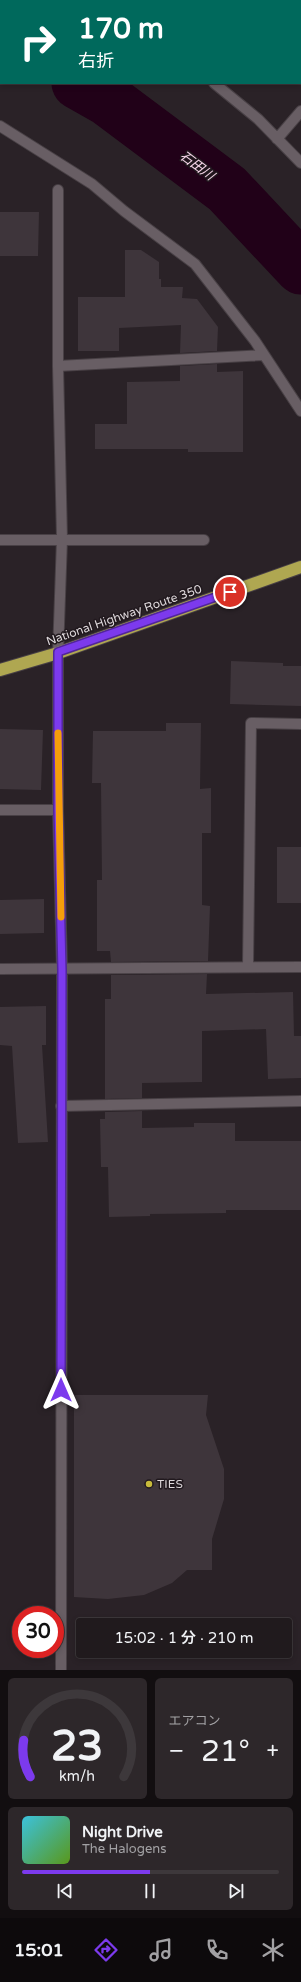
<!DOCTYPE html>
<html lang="ja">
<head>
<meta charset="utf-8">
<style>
	:root { --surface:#201a1d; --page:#2d272a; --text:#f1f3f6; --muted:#a2a1a4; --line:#3d383b; --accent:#7c3aed }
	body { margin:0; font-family:"Varela Round","Noto Sans JP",sans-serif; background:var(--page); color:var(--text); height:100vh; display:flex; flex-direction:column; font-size:15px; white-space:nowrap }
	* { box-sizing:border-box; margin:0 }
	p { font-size:13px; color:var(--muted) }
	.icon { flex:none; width:22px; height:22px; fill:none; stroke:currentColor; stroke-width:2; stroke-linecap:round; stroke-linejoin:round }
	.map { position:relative; height:1670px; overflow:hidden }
	.side { display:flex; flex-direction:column; gap:8px; padding:8px; background:#120e10; flex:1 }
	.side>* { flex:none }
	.hud { position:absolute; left:0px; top:0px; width:301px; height:84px; box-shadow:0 2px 6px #0003,0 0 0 1px var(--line); background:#00695c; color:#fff; overflow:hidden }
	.speed { position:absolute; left:12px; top:1606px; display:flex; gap:8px; font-size:20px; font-weight:700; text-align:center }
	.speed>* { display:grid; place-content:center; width:52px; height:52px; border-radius:50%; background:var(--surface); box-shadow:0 2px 6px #0003,0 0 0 1px var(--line); line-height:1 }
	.speed .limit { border:6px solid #d22; background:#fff; color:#111 }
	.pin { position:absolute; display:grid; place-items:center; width:34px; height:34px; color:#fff; margin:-17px; border:2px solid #fff; border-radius:50%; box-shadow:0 1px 4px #0007 }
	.me { position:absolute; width:44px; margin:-22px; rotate:0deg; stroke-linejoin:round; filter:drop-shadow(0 0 3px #0008) }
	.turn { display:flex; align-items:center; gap:14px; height:84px; padding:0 12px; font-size:18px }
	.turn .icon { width:52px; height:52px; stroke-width:2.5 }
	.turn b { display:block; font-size:28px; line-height:34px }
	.big { font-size:30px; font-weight:600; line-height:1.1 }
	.side .tile { flex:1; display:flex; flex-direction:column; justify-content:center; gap:6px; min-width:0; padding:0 14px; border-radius:6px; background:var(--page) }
	.side .dial { align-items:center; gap:0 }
	.dial svg { height:104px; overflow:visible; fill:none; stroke:var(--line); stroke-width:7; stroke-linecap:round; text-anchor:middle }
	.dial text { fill:var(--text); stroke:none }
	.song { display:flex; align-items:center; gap:12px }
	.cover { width:48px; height:48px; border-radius:6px; background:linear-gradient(135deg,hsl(190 70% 55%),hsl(90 70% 35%)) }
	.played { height:4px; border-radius:2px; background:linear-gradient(90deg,var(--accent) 50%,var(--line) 50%) }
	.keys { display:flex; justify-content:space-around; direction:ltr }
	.heat { display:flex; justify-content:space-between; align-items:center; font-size:22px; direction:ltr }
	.side .tiles { flex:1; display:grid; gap:8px; grid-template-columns:1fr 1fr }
	.tile:last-child { grid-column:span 2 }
	.trip { position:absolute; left:76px; top:1618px; width:216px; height:40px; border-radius:4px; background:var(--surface); box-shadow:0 2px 6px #0003,0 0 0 1px var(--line); font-weight:600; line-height:40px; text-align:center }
	.menu { display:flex; height:64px; justify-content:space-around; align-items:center; background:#0d0a0c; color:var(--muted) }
	.menu .icon { width:28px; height:28px }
	.menu .selected { color:var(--accent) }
	.menu b { font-size:18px; color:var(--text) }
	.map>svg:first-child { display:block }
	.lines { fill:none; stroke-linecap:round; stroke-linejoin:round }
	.river { stroke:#210118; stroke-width:53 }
	.building { fill:#3e353b }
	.street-casing { stroke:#484045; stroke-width:12 }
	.highway-casing { stroke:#484045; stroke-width:14 }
	.street { stroke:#685e64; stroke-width:10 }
	.highway { stroke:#afa751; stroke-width:12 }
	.route-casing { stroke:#51269a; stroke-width:10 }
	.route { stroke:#7c3aed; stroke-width:7 }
	.slow { stroke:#f59e0b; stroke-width:7 }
	.poi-dot { fill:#c8bb3b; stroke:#21191e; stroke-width:1.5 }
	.labels { text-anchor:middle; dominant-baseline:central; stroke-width:3; stroke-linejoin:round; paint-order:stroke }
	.street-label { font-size:12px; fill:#ded8db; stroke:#21191e }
	.poi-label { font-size:12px; fill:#ded8db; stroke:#21191e; text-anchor:start }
	.water-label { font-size:13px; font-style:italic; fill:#f8d6eb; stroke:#21191e }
</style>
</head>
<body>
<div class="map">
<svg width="301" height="1670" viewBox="0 0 301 1670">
	<rect width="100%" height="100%" fill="#2a2227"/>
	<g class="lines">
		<!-- river -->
		<path class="river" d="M0,39H1
			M78,83L108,100L227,189L301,268"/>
	</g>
	<!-- building -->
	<path class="building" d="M0,212H39L38,256H0Z
		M125,250H141L159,262V279H161V287H183L182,298L197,299L218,327L217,351L180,353L181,325L119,328V351H78V297H125Z
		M217,364V372L243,371V452H188V449H95V424H127V382L180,381V366Z
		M231,661L283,663V666H301V706L230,704Z
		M166,723H201L200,789L211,788V833H202V905L210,906L208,961L111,962L110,951H97V880H102L101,783H92L93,731H166Z
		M0,729L43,730L41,790L0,789Z
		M277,847H301V903H277Z
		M44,899V933L0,934V900Z
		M207,974L206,994L293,992L294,1036H301V1078L268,1079L266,1029L202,1031V1082L142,1083V1098L105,1099V999H111V975Z
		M46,1006V1045H42L48,1142L18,1143L12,1046L0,1045V1007Z
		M142,1111V1128L194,1127V1123H235V1141H301V1210H226V1213L150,1214V1216L109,1217L108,1167H101L100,1119H105V1112Z
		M74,1395H208L206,1415L224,1469V1499L212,1539V1570H187L172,1583L144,1595L108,1599L74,1597Z"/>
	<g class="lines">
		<!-- street casing -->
		<g class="street-casing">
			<path id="street" d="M98,0L99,1
				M214,83L258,119L301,163
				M0,126L92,184L124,211L195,264L255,341L301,411
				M277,139L301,111
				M58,190V366L62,539L58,653V810L62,969L61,1670
				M58,366L264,355
				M0,540H204
				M0,810H58
				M248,967L251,723L301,724
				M0,969L301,967
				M61,1106L301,1101"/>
		</g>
		<!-- highway casing -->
		<g class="highway-casing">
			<path id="highway" d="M0,670L58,653L301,567"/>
		</g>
		<!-- street -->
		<use href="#street" class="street"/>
		<!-- highway -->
		<use href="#highway" class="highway"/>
	</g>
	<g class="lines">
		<!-- route casing -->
		<g class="route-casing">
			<path id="route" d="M61,1390L62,970L58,810V652L230,592"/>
		</g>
		<!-- route -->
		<use href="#route" class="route"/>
		<!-- slow -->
		<path class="slow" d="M58,733L61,917"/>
	</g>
	<!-- markers -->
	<circle class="poi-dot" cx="149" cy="1484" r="4"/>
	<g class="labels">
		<!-- street labels -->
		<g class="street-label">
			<text transform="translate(124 615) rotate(-19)">National Highway Route 350</text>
		</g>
		<!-- poi labels -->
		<g class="poi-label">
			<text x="157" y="1484">TIES</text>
		</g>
		<!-- water labels -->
		<g class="water-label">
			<text transform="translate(197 166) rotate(37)">石田川</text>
		</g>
	</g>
</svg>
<div class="speed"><div class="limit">30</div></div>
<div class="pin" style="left:230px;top:592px;background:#d93025"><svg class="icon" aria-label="arrive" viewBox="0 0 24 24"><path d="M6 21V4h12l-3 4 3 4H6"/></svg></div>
<svg class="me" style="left:61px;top:1390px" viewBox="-20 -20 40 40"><path d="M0-17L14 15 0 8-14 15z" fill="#7c3aed" stroke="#fff" stroke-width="4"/></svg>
<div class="trip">15:02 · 1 分 · 210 m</div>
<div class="hud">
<div class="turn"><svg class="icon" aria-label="right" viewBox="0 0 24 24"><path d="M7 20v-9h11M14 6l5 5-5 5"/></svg><div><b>170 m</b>右折</div></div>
</div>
</div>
<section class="side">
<div class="tiles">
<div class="tile dial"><svg viewBox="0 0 100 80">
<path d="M14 69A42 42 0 1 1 86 69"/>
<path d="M14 69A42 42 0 0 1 9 41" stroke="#7c3aed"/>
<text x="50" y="56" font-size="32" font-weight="700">23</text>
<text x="50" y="72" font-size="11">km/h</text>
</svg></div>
<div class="tile"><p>エアコン</p>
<div class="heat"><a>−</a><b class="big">21°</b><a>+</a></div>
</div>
<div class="tile">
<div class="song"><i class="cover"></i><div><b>Night Drive</b><p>The Halogens</p></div></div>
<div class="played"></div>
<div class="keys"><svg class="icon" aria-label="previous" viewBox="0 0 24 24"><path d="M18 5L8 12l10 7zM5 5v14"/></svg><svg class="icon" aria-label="pause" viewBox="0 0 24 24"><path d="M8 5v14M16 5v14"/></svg><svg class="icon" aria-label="next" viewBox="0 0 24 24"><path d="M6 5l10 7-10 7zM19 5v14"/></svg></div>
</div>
</div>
</section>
<nav class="menu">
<b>15:01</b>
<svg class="icon selected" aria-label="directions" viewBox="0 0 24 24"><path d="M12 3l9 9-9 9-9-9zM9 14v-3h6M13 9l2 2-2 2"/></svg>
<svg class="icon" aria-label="music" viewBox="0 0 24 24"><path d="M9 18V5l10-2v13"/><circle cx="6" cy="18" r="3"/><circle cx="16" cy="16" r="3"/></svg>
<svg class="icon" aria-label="phone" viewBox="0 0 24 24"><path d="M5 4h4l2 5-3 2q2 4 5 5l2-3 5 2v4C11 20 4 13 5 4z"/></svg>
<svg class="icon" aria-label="climate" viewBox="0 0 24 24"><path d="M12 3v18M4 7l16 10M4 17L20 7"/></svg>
</nav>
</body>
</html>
